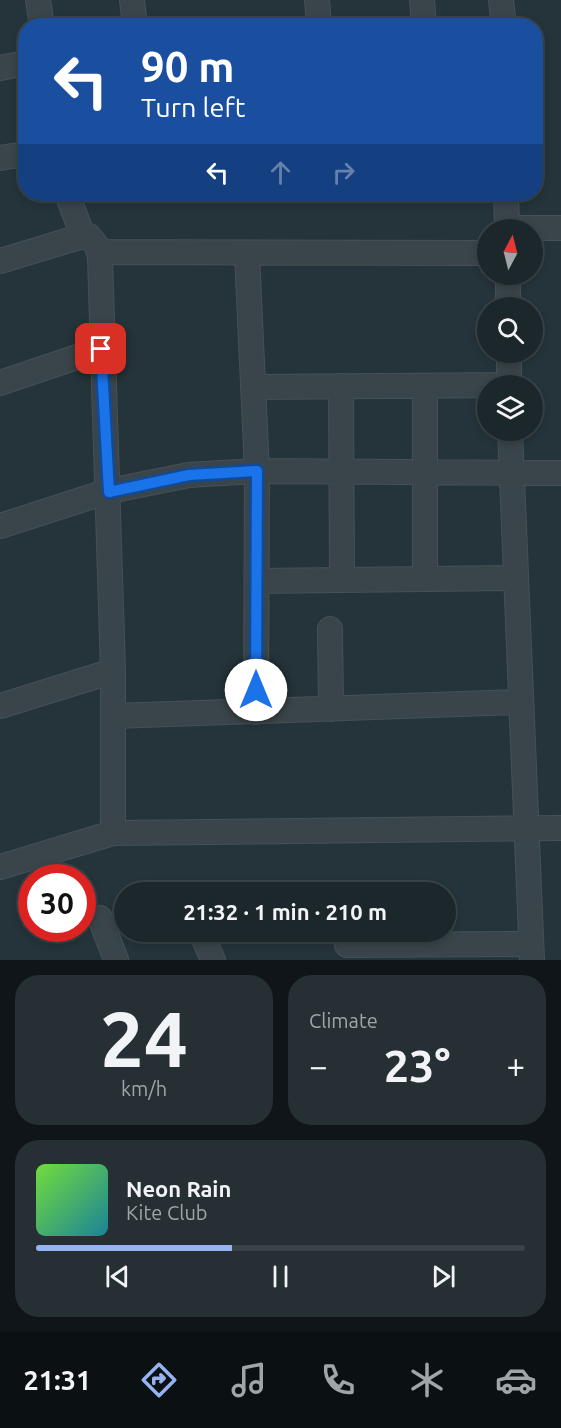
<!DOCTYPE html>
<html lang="en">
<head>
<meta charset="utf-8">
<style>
	:root { --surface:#1c272c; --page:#252f34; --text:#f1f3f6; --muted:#a0a5a9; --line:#3a4448; --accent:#95b2f1 }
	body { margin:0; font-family:Ubuntu,sans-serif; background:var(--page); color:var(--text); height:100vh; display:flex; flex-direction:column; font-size:22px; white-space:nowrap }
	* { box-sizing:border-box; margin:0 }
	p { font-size:20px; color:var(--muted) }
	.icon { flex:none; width:33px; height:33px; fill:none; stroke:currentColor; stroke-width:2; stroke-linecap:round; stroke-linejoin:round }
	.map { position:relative; height:960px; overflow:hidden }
	.drawer { display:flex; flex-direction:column; gap:15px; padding:15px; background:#0f1518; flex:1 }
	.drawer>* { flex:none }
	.banner { position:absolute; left:18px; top:18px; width:525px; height:183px; border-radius:24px; box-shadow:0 3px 9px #0003,0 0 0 2px var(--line); background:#1a4fa0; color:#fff; overflow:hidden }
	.needle { width:39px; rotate:7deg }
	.fabs { position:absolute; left:477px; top:219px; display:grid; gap:12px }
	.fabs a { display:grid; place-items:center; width:66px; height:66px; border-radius:50%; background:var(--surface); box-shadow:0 3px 9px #0003,0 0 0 2px var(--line); font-size:30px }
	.speed { position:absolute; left:18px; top:864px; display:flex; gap:12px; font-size:30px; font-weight:700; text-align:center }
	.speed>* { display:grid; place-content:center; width:78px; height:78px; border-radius:50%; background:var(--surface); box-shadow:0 3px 9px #0003,0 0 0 2px var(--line); line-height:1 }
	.speed .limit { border:9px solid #d22; background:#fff; color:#111 }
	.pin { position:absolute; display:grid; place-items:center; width:51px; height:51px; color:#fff; margin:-26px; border-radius:12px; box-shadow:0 3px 9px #0006 }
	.me { position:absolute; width:66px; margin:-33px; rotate:0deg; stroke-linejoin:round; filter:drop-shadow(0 0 4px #0008) }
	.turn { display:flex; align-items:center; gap:21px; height:126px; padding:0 24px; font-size:27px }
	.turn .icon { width:78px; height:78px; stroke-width:2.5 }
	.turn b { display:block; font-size:42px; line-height:51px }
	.lanes { display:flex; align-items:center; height:57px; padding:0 24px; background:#0003; justify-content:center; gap:30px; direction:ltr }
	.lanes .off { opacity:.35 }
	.big { font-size:45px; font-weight:600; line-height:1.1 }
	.drawer .card { flex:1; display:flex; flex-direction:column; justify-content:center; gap:9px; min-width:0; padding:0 21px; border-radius:24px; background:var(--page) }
	.drawer .dial { align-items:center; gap:0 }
	.dial b { font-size:78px; line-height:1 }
	.song { display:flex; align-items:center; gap:18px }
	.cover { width:72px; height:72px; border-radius:9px; background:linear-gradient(135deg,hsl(100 70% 55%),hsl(190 70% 35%)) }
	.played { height:6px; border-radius:3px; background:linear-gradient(90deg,var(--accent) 40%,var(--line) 40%) }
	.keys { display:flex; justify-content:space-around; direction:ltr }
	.heat { display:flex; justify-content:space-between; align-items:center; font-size:33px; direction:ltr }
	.drawer .tiles { flex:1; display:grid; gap:15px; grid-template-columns:1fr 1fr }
	.card:last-child { grid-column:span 2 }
	.trip { position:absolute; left:114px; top:882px; width:342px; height:60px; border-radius:30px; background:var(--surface); box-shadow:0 3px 9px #0003,0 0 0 2px var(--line); font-weight:600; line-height:60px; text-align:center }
	.tab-bar { display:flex; height:96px; justify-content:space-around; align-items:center; background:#0b1012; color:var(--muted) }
	.tab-bar .icon { width:42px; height:42px }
	.tab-bar .on { color:var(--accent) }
	.tab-bar b { font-size:27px; color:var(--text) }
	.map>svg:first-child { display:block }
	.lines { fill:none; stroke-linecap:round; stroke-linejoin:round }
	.minor-casing { stroke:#455156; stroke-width:26 }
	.minor { stroke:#39454a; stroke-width:24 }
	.route-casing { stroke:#114b97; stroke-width:15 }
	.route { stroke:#1a73e8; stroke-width:10 }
</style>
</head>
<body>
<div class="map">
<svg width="561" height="960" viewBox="0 0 561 960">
	<rect width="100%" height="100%" fill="#25343a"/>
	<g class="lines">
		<!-- minor casing -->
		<g class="minor-casing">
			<path id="minor" d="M38,0L42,26
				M132,0L135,26
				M317,0L319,26
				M422,0L424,26
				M501,0L504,26
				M0,68L26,63
				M0,158L26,154
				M67,194L83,236
				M506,194L507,230
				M507,228H561
				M99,252L488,253
				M247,254L257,471L256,712
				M0,261L83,236H89L97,246L100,257L113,671V833
				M508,274V308
				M509,352V386
				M0,383L101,349
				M341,386L342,580
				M253,387L509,385
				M510,430L532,960
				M0,526L109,491L189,475L257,471L561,473
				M425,579V386
				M257,581L515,578
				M330,629L331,709
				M0,706L113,671
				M114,716L520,702
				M0,867L113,833L561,828
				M100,918L116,960
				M201,932L213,960
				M347,945L531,944"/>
		</g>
		<!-- minor -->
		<use href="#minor" class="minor"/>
	</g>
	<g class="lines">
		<!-- route casing -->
		<g class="route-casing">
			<path id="route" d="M101,349L109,492L189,475L257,471L256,690"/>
		</g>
		<!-- route -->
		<use href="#route" class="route"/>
	</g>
</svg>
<div class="fabs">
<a><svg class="needle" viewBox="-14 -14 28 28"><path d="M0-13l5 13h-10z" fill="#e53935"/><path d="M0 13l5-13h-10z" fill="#a0a5a9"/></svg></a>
<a><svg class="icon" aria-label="search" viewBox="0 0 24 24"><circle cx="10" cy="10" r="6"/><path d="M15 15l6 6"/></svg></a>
<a><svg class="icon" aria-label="layers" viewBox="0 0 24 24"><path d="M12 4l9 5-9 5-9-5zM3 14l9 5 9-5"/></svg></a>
</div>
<div class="speed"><div class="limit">30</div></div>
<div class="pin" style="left:101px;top:349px;background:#d93025"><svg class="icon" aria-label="arrive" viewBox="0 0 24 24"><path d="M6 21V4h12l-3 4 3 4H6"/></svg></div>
<svg class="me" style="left:256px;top:690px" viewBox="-20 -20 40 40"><circle r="19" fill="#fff"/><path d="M0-13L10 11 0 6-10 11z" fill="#1a73e8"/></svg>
<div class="trip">21:32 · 1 min · 210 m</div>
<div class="banner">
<div class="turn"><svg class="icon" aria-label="left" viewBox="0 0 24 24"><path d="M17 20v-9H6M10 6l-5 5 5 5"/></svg><div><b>90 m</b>Turn left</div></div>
<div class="lanes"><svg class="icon" aria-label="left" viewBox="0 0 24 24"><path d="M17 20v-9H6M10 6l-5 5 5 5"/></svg><svg class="icon off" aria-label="ahead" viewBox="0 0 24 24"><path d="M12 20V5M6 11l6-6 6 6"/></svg><svg class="icon off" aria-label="right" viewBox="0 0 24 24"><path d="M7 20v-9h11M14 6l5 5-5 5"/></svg></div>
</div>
</div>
<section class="drawer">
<div class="tiles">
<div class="card dial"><b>24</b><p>km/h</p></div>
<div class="card"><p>Climate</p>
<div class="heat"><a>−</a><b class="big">23°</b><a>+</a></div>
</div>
<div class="card">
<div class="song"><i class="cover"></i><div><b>Neon Rain</b><p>Kite Club</p></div></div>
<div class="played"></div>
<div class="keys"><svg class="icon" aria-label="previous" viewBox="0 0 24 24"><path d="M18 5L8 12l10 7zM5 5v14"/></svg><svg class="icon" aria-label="pause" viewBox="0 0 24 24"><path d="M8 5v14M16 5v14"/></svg><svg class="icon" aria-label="next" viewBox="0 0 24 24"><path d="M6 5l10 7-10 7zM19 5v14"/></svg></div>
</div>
</div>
</section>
<nav class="tab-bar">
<b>21:31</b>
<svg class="icon on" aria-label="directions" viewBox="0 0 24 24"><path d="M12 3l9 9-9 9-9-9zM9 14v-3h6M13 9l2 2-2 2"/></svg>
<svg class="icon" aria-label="music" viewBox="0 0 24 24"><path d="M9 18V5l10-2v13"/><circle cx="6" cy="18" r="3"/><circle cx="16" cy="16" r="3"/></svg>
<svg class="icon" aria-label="phone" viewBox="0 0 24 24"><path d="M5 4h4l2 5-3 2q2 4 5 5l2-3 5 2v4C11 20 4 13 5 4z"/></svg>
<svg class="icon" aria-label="climate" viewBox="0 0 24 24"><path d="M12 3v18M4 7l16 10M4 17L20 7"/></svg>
<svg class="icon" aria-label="car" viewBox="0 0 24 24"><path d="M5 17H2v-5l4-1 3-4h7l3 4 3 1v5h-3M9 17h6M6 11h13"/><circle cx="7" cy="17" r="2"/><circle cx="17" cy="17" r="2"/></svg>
</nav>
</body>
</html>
